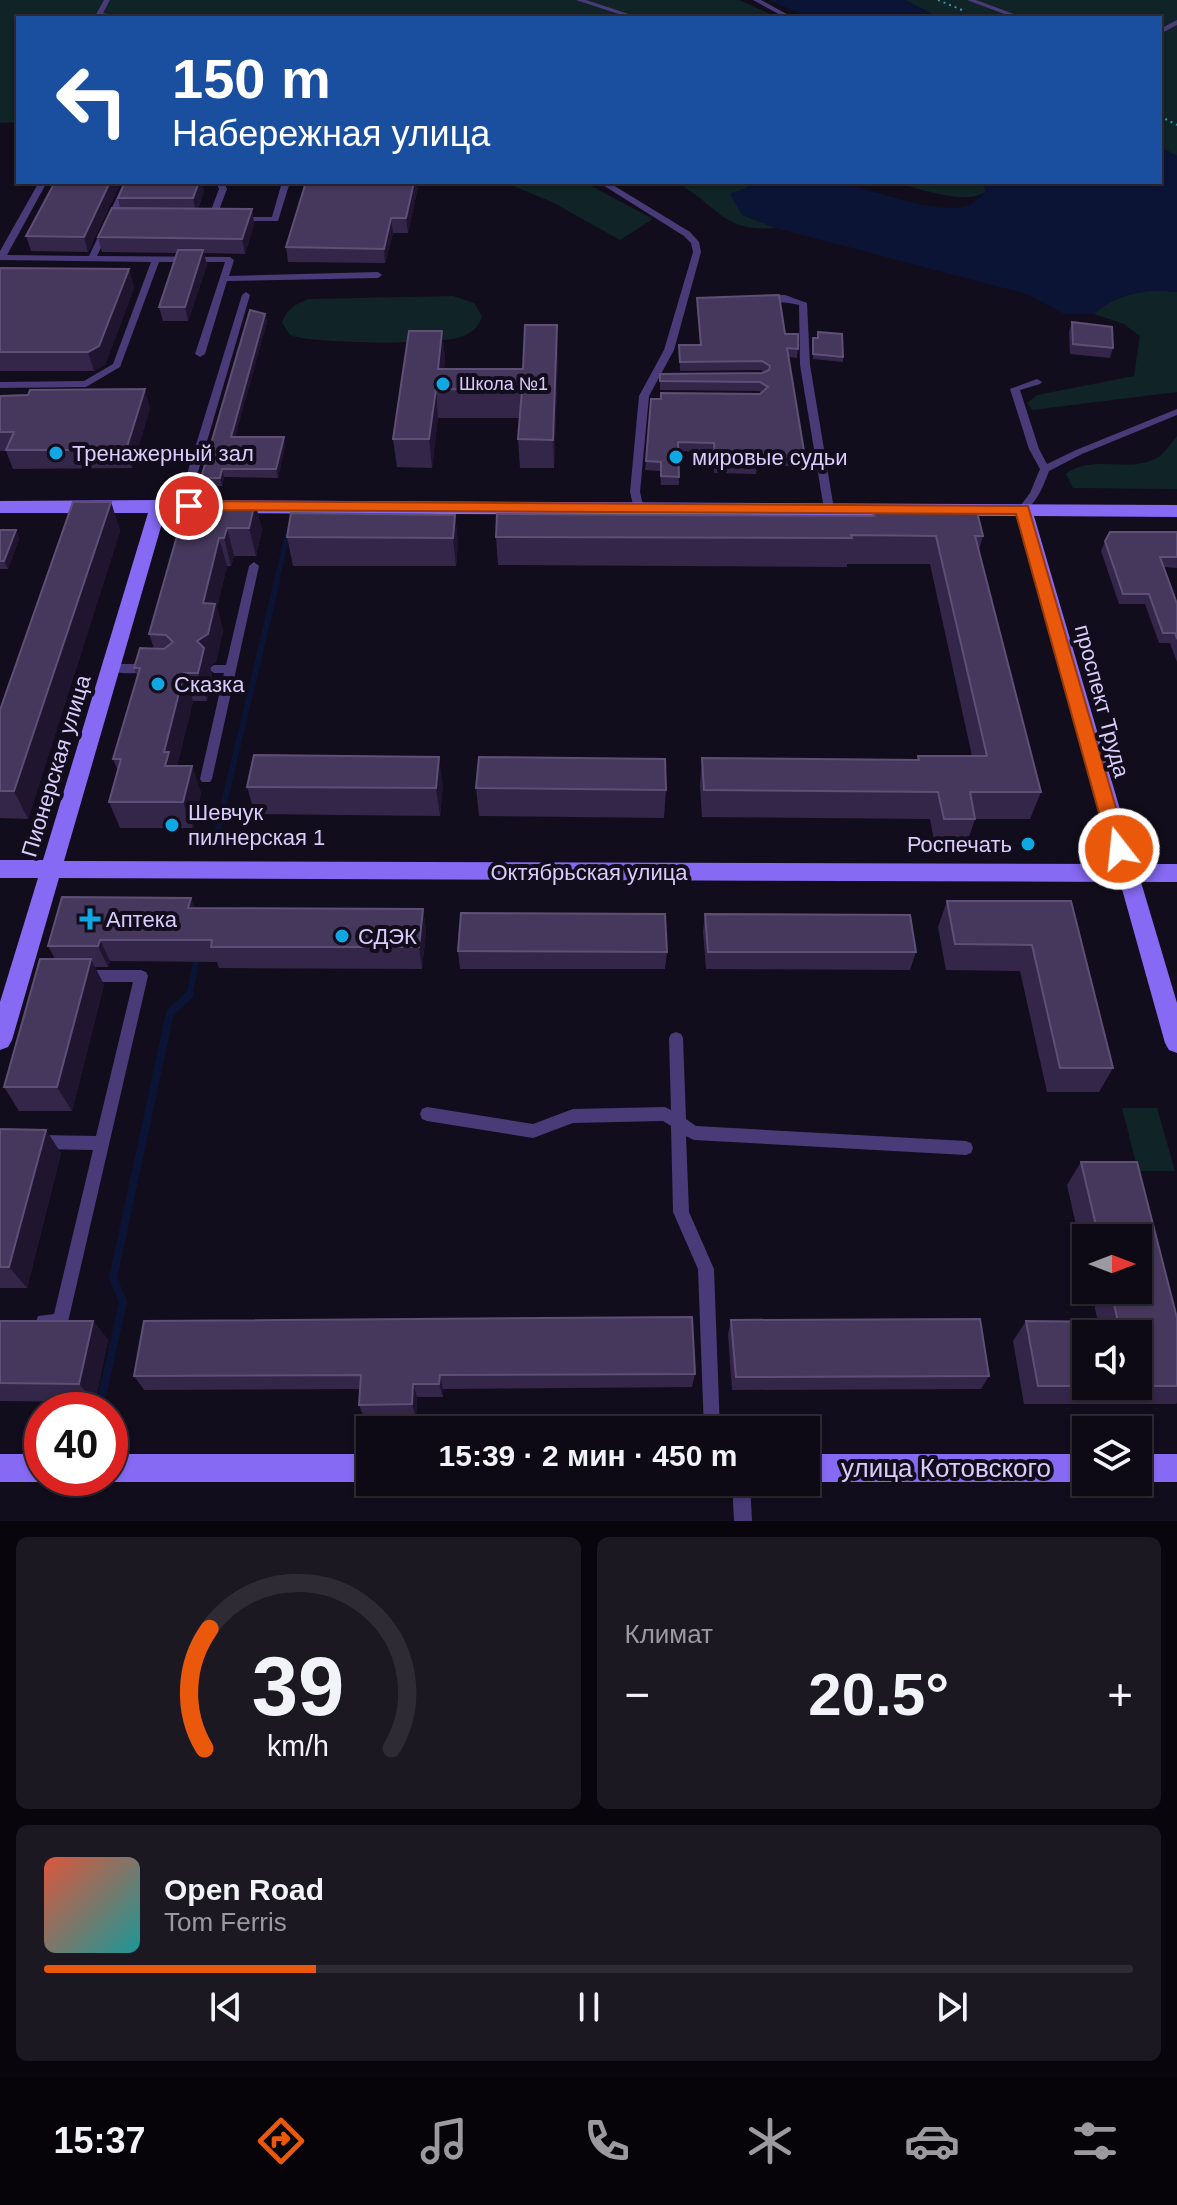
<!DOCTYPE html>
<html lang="ru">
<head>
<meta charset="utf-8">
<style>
	:root { --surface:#0e0a15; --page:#1c1822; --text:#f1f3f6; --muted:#9b9aa0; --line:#2e2b34; --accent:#ea580c }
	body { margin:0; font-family:Helvetica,sans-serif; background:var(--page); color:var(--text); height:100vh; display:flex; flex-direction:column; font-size:30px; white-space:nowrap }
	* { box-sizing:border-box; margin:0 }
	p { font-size:26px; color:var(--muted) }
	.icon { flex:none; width:44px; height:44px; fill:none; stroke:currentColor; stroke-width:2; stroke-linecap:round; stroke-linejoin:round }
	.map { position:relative; height:1521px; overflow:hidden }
	.side { display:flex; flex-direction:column; gap:16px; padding:16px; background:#08060c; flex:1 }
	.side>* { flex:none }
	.banner { position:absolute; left:16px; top:16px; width:1146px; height:168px; border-radius:0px; box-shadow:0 2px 6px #0004,0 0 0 2px var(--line); background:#1a4fa0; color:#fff; overflow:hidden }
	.needle { width:52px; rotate:90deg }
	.buttons { position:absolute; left:1072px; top:1224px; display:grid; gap:16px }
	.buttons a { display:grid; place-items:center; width:80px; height:80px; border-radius:0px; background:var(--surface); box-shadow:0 2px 6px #0004,0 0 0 2px var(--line); font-size:40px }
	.speed { position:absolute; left:24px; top:1392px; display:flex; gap:16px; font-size:40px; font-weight:700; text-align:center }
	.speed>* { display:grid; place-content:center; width:104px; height:104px; border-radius:50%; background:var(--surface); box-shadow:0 2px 6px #0004,0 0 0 2px var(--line); line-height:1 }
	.speed .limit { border:12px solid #d22; background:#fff; color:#111 }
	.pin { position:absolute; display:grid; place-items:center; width:68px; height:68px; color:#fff; margin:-34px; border:4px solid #fff; border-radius:50%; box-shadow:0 2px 8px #0007 }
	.me { position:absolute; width:88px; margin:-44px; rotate:344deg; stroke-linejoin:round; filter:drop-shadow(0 0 6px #0008) }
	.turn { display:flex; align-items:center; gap:28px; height:168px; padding:0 24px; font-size:36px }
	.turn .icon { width:104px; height:104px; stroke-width:2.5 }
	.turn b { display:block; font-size:56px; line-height:68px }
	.big { font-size:60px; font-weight:600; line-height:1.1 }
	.side .tile { flex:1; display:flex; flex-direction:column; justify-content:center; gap:12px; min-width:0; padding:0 28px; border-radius:12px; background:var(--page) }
	.side .dial { align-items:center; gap:0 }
	.dial svg { height:208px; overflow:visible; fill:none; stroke:var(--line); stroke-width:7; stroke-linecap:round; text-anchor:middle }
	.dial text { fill:var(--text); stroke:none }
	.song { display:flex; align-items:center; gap:24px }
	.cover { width:96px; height:96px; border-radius:12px; background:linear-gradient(135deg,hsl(10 70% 55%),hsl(180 70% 35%)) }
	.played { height:8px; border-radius:4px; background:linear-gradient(90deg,var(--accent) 25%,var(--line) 25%) }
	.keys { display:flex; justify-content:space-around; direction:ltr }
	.heat { display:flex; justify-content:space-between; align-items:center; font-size:44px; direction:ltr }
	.side .tiles { flex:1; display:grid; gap:16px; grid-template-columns:1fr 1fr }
	.tile:last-child { grid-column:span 2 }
	.trip { position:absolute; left:356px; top:1416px; width:464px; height:80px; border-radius:0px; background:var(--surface); box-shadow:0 2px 6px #0004,0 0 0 2px var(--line); font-weight:600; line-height:80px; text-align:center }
	.tab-bar { display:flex; height:128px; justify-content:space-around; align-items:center; background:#060408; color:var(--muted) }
	.tab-bar .icon { width:56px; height:56px }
	.tab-bar .on { color:var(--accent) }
	.tab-bar b { font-size:36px; color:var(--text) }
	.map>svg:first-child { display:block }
	.green { fill:#102326 }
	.water { fill:#0c1436 }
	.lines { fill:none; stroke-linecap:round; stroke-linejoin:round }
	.stream-far2 { stroke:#0c1436; stroke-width:5 }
	.stream-far1 { stroke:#0c1436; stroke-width:6 }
	.stream { stroke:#0c1436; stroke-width:8 }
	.path { stroke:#3598a6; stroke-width:2; stroke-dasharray:2 4; stroke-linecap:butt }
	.lane { fill:#483b78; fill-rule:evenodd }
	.secondary { fill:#866af4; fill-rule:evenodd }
	.wall { fill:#342649; fill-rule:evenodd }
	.shaded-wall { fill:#1f152f }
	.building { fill:#45385c; stroke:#5d4f75; stroke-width:2; fill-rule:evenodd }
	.route { fill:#ea580c; stroke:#983908; stroke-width:2 }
	.poi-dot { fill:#10a8e3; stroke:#120d1c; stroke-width:3 }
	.labels { text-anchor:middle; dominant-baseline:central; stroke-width:8; stroke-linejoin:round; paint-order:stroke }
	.far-poi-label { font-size:18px; fill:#daccfb; stroke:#120d1c; text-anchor:start }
	.poi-label { font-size:22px; fill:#daccfb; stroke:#120d1c; text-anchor:start }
	.street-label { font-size:22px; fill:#daccfb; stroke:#120d1c }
	.near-street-label { font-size:26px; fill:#daccfb; stroke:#120d1c }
</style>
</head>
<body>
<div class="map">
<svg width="1177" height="1521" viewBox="0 0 1177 1521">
	<rect width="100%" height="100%" fill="#120d1c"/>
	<!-- green -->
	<path class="green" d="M0,0H739L779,18H18V122L0,123Z
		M905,0H1177V156L1160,147V18H940Z
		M504,182H584L653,219L620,240L552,202Z
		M675,182H779L747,187L743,215L776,228C721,233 718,204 675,182Z
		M892,182H981L986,191C967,207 916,187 892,182Z
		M1149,289L1177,292V392L1032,410L1027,403L1037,395L1134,376L1140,336L1124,324L1094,314L1111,300Z
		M453,296L474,303L482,316C479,327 472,333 461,337C439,345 311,344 290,335L282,322C287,308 296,304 309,299Z
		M1177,436V489L1073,488L1066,474C1092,453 1133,475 1160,456C1166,451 1172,442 1177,436Z
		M1122,1108H1157L1175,1171H1138Z"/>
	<!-- water -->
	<path class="water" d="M769,0H905L940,18H810Z
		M1160,147L1177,156V292C1145,289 1119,293 1094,314H1064L1027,294L776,228L742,215L730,194C761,180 806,177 839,183C875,189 931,215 967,206C973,204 981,196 986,191L981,182H1160Z"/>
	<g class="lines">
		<!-- stream-far2 -->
		<path class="stream-far2" d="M276,583L288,533"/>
		<!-- stream-far1 -->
		<path class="stream-far1" d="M215,841L277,581
			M189,996L198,953"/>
		<!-- stream -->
		<path class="stream" d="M99,1410L123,1302L113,1278L170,1013L190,994"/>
		<!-- path -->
		<path class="path" d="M938,0L962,10
			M1160,116L1177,125"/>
		<!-- lane -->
		<path class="lane" d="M104,0H110L103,13L125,18H94Z
			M576,0H586L641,18H631Z
			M753,0H761L794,18H786Z
			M967,0H976L1025,18H1015Z
			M1177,20V25L1160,34V29Z
			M39,182H47L7,255L89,256L124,182H132L97,256L230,257L234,260L229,276L378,272L382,275L378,278L227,281L205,354L200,357L195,354L225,262H159L120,367L86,387L0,388V382L84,381L113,364L151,262L0,260V251Z
			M216,182H224L227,189L216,218L212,220L208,218L219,189Z
			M282,182H290L278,221H237V217H272Z
			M598,182H608L690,232L699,242L701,252L674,350L649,396L640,492L644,509L639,512L634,509L630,492L639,396L664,350L693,252L691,243L684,236Z
			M246,292L250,295L193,489L163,508H155V504L183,487L242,295Z
			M785,295L807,303L810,365L834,509L829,512L824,509L800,365L799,305C786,301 767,303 759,298L763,295Z
			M1037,379L1042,382L1040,384L1020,390L1039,449L1047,464L1076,450L1177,409V415L1082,454L1049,471C1043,487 1037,503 1023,512L1018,509L1030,493L1040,469L1029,449L1010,389Z
			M254,562L259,566L212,779L210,782H202L200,779L224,673H214L208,669L214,665H226L249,566Z
			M111,664H148L154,668C144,675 115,675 105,668Z
			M86,970H141L146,972L148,976L68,1322L66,1328C57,1331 47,1331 38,1328L36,1322L38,1316L54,1314L93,1150L41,1149L36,1147L34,1142L36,1137L41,1135L96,1136L133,982H86L81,980L79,976L81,972Z
			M676,1032L681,1034L683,1038L686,1119L696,1126L966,1141L971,1143L973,1148L971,1153L966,1155L694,1140L686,1136L689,1212L714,1269L720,1430H704L698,1269L673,1212L671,1126L663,1121L573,1123L533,1138L427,1121L422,1119L420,1114L422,1109L427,1107L533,1124L573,1109L665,1107L671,1110L669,1038L671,1034Z
			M732,1482H750L752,1521H734Z"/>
		<!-- secondary -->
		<path class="secondary" d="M159,500L1177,505V517L1034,516L1136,864H1177V882H1141L1177,1003V1053L1169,1050L1165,1043L1120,882L59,878L12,1040L8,1047L0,1050V1002L38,878H0V860H43L148,513H0V501ZM165,513L1016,516L1115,864L64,861Z
			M0,1454H42V1478H52L42,1482H0Z
			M110,1454H370V1482H110L100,1478H110Z
			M806,1454H1086V1482H806Z
			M1138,1454H1177V1482H1138Z"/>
	</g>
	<!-- wall -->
	<path class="wall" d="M121,182L88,252L31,251L26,236Z
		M419,182L408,233H393L385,263L288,262L286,247Z
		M204,191L198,209H252L254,224L245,254L204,253L207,265L188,321H163L159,307L177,253L102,252L98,237L120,208L118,198Z
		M0,268L129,269L134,288L105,365L94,371H0Z
		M697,298L785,334L798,349L797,358L789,357L805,457L804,466H757L756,474L714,473L713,452L678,451L679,485H661L660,471L645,470L646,461L661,399L760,394L762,393L759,391L660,390V374L762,373L764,372L761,370L680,371L679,345H700L697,307Z
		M265,314L267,322L235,437H284L285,446L278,478L224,477L222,486H203L201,478Z
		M1072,322L1113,348L1110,358L1070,354L1069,332Z
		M442,331L445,359L444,369H523L558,354L554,468H520L518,439L520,418H438L432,468L397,467L393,439Z
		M813,338L843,357V362L813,359Z
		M0,396L150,408L132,468L13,469L6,451H0Z
		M111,502L120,531L28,819L0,818V710Z
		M255,502L262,530L256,556H234L231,566H227L217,607L223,631L216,662L210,666L212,676L207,701H193L177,766H192L201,793L193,828H120L109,802L118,771L113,759L137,676L134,668L154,648L149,634L184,536Z
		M873,512L983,536L979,550L1041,792L1030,819H975L966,846H935L930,819L702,817L700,785L702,758L917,760L918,756H972L930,564H847V567L498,565L496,537L873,516Z
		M455,515L458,543L456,566H293L287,537Z
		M0,530H16L19,539L8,569H0Z
		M1177,532V568L1164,567L1177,604V662L1170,643H1159L1145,604H1119L1101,551L1105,541Z
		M443,785L440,816L255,814L247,787Z
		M476,788L666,790L664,818L479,816Z
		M191,898L195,908L423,909L426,931L422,969L219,968L217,962L110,961L108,967H95L104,985L72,1111H19L4,1087L55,959L48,946Z
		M947,901H1071L1113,1068L1099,1092H1047L1020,971L946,970L938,927Z
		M705,914L916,952L910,970L706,969L703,932Z
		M458,951L667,952L665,969H460Z
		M0,1129L61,1153L27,1288H0Z
		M1081,1162H1137L1177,1318V1403L1176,1404H1024L1013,1341L1026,1321L1098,1322L1091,1290H1138V1238H1086V1269L1067,1185ZM1086,1334H1138V1386H1086Z
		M731,1320L989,1376L981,1389L732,1390L728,1334Z
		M0,1321H93L108,1340L95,1402L0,1401Z
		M695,1374L692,1387L443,1389V1397H417L416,1418H364L359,1405L360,1389L144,1390L134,1376Z"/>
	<!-- shaded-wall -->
	<path class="shaded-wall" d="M110,182H121L88,252L84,237Z
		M199,182H202L204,191L196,213L193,198Z
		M414,182H419L408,233L406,218Z
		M252,209L254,224L245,254L242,239Z
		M391,218L393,233L385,263L384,249Z
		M203,250L207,265L188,321L185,307Z
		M129,269L134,288L105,365L94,371L88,352Z
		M265,314L267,322L233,445L231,437Z
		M557,325L558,354L554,468L553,440Z
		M442,331L445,359L441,390L438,369Z
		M145,389L150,408L132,468L126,450Z
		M436,389L438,418L432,468L429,439Z
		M284,437L285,446L278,478L276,469Z
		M222,469L224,477L222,486L220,478Z
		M111,502L120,531L28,819L14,791Z
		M255,502L262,530L256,556L249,528Z
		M455,515L458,543L456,566L453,538Z
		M227,528L234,556L231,566L224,538Z
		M16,530L19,539L8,569L4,561Z
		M219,538L227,566L217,607L223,631L216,662L210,666L212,676L207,701L198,673L197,641L203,603Z
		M184,673L193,701L176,771L165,766L164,752Z
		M439,757L443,785L440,816L436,788Z
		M192,766L201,793L193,828L183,802Z
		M191,898L199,919L188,908Z
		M423,909L426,931L422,969L419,947Z
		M100,940L110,961L108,967L98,946Z
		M91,959L104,985L72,1111L57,1087Z
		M46,1130L61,1153L27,1288L9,1267Z
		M93,1321L108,1340L95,1402L79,1384Z
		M440,1375L443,1389V1397L439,1384Z
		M413,1384L417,1397L416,1418L412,1404Z"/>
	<!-- building -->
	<path class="building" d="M55,182H110L84,237L26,236Z
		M125,182H199L193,198H118Z
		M306,182H414L406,218H391L384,249L286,247Z
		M112,208L252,209L242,239L98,237Z
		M178,250H203L185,307H159Z
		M0,268L129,269L99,346L88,352H0Z
		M779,295L785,334H798V349L787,348L805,457H757V465L715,464L714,443L678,442L679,477L661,476V462L646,461L651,399H661V393L760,394L768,387L760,382L660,381V374L762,373L769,370L770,366L762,361L680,362L679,345H701L697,298Z
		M250,310L265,314L231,437H284L276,469H222L220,478H201Z
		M1072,322L1112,327L1113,348L1073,344Z
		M525,325H557L553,440L518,439L522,390L436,389L429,439H393L409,331H442L438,369H523Z
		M818,332L842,334L843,357L813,354V338H818Z
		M145,389L126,450H6L14,432H0V396L28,395L30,390Z
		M73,502H111L14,791H0V710Z
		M194,502H255L249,528H227L224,538H219L203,603L215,604L208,634L197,641L204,648L198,673H184L164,752H169L165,766H192L183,802H109L121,759H113L140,668H134L140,648L164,649L173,642L166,635L149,634L177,536H184Z
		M873,512H977L983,536H975L1041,792H970L975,819H944L938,792L704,790L702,758L919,760L918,756H987L936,536L851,535L852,538L496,537L497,514L874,516Z
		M291,513L455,515L453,538L287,537Z
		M0,530H16L4,561H0Z
		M1110,532H1177V557H1160L1177,604V639L1175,633H1163L1149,594H1123L1105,541Z
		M254,755L439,757L436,788L247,787Z
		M479,757L665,759L666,790L476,788Z
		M62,897L191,898L188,908L423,909L419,947H211L212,940H100L98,946H48Z
		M947,901H1071L1113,1068H1060L1032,945L955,944Z
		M461,913L665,914L667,952L458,951Z
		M705,914L910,915L916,952H708Z
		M40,959H91L57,1087H4Z
		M0,1129L46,1130L9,1267H0Z
		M1081,1162H1137L1177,1318V1386H1038L1026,1321L1118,1322L1111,1290H1138V1238H1099ZM1086,1334H1138V1386H1086Z
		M692,1317L695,1374L440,1375L439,1384H413L412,1404L359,1405L361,1375L134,1376L144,1321Z
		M980,1319L989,1376L736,1377L731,1320Z
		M0,1321H93L79,1384L0,1383Z"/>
	<!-- route -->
	<path class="route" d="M189,501L1028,506L1128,849L1126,854H1112L1109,849L1016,514L184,510L181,506Z"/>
	<!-- markers -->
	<g class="poi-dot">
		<circle cx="443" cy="384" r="8"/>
		<circle cx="56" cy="453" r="8"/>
		<circle cx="676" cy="457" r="8"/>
		<circle cx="158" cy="684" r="8"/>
		<circle cx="172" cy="825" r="8"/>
		<circle cx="1028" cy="844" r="8"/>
		<path d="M86 907h8v8h8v8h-8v8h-8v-8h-8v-8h8z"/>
		<circle cx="342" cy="936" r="8"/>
	</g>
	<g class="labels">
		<!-- far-poi labels -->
		<g class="far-poi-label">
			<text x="459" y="384">Школа №1</text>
		</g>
		<!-- poi labels -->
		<g class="poi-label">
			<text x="72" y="453">Тренажерный зал</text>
			<text x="692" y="457">мировые судьи</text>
			<text x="174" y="684">Сказка</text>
			<text x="188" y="812">Шевчук<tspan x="188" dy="25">пилнерская 1</tspan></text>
			<text x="1012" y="844" text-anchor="end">Роспечать</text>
			<text x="106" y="919">Аптека</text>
			<text x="358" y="936">СДЭК</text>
		</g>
		<!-- street labels -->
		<g class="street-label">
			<text transform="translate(1102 701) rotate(75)">проспект Труда</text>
			<text transform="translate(56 766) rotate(-73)">Пионерская улица</text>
			<text x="589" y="872">Октябрьская улица</text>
		</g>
		<!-- near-street labels -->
		<g class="near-street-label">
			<text x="946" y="1468">улица Котовского</text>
		</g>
	</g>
</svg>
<div class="buttons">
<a><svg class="needle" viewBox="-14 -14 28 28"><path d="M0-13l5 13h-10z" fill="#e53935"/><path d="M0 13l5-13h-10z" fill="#9b9aa0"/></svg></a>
<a><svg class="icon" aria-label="sound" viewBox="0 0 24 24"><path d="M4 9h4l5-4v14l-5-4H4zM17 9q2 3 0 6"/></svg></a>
<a><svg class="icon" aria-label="layers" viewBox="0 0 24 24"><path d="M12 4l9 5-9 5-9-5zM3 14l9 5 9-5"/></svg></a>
</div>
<div class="speed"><div class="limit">40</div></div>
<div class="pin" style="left:189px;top:506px;background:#d93025"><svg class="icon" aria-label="arrive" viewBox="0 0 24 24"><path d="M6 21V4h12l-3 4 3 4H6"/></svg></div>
<svg class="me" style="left:1119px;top:849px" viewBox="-20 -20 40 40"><circle r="17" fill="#ea580c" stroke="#fff" stroke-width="3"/><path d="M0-11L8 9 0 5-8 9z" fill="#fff"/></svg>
<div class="trip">15:39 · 2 мин · 450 m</div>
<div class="banner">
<div class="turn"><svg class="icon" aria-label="left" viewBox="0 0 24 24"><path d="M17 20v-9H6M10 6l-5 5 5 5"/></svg><div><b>150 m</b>Набережная улица</div></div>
</div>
</div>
<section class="side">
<div class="tiles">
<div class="tile dial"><svg viewBox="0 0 100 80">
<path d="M14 69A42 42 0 1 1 86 69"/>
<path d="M14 69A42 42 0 0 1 16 23" stroke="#ea580c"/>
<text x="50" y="56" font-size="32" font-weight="700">39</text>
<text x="50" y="72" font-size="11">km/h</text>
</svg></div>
<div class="tile"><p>Климат</p>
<div class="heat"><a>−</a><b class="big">20.5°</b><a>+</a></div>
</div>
<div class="tile">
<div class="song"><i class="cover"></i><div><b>Open Road</b><p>Tom Ferris</p></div></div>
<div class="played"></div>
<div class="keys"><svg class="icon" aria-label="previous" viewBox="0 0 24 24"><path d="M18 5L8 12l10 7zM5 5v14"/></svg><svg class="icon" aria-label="pause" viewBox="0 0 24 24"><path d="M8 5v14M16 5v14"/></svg><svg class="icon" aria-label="next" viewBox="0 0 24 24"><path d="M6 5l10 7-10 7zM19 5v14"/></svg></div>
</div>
</div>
</section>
<nav class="tab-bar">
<b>15:37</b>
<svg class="icon on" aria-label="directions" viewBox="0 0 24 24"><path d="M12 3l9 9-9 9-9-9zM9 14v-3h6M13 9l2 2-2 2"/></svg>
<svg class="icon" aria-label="music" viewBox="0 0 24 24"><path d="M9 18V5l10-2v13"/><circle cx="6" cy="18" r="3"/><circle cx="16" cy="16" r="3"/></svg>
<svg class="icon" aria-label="phone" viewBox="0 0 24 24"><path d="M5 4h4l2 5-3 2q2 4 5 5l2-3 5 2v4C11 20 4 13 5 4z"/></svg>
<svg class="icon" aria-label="climate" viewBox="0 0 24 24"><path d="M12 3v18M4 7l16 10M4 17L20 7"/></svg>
<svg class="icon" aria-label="car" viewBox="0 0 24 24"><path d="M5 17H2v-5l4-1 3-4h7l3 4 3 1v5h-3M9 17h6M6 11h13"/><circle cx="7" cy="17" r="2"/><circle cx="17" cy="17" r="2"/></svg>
<svg class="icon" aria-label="filters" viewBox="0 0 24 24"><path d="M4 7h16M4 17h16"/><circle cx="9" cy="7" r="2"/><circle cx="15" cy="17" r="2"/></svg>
</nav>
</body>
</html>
